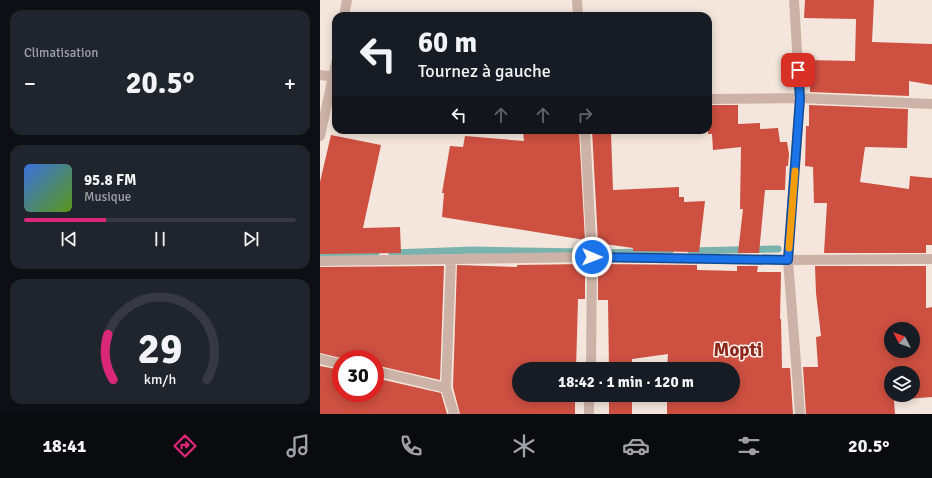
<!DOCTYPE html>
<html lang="fr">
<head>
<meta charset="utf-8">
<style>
	:root { --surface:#171b24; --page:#20242c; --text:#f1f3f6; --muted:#9ea1a6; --line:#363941; --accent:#db2777 }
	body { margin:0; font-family:Signika,sans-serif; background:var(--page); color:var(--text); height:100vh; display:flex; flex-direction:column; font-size:15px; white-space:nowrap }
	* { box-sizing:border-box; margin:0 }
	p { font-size:13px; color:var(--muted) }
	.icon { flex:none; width:22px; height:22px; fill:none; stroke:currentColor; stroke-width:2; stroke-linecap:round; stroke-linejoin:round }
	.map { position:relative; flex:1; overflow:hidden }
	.details { display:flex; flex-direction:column; gap:10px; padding:10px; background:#0d0f14; width:320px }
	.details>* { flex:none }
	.hud { position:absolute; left:12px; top:12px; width:380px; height:122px; border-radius:12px; box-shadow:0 2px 10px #0003; background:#171b24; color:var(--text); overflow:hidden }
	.needle { width:26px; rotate:312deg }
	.buttons { position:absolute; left:564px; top:322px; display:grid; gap:8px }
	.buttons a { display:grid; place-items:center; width:36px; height:36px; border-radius:50%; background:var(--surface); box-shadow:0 2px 10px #0003; font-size:20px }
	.speed { position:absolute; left:12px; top:350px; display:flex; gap:8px; font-size:20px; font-weight:700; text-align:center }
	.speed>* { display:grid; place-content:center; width:52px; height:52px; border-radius:50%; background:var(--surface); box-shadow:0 2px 10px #0003; line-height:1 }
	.speed .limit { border:6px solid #d22; background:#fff; color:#111 }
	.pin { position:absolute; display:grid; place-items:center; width:34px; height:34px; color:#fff; margin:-17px; border-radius:8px; box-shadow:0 2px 6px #0006 }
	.me { position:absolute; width:44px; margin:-22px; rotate:91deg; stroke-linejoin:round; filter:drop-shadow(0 0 3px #0008) }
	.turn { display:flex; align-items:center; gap:14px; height:84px; padding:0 20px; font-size:18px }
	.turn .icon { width:52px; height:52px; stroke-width:2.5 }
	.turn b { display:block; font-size:28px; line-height:34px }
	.lanes { display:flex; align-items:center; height:38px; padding:0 20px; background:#0003; justify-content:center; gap:20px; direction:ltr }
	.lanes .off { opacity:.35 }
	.big { font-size:30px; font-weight:700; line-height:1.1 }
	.details .card { flex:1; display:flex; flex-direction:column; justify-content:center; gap:6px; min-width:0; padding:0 14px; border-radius:12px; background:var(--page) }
	.details .dial { align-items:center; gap:0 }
	.dial svg { height:104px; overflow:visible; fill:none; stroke:var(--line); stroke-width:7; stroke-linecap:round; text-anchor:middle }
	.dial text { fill:var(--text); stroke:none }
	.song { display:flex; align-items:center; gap:12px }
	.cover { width:48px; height:48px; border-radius:6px; background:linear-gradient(135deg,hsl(220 70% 55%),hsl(90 70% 35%)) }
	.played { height:4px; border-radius:2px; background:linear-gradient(90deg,var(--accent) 30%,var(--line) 30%) }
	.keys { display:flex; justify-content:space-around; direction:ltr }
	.heat { display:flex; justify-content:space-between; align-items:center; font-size:22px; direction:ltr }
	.trip { position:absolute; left:192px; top:362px; width:228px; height:40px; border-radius:20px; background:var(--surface); box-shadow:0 2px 10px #0003; font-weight:700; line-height:40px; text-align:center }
	.tabs { display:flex; height:64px; justify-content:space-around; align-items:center; background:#090b0e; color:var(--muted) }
	.tabs .icon { width:28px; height:28px }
	.tabs .active { color:var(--accent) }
	.tabs b { font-size:18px; color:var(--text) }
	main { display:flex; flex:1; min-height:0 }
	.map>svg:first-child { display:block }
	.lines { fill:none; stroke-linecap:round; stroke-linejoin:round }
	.stream { stroke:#7ab3ad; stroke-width:7 }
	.building { fill:#cd5041; fill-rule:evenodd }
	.street { stroke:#cdb3a7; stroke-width:10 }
	.route-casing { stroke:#114b97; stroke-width:10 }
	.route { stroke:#1a73e8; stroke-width:7 }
	.slow { stroke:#f59e0b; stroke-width:7 }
	.labels { text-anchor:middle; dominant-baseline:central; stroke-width:3; stroke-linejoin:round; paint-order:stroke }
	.town-label { font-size:19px; font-weight:bold; fill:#8d271c; stroke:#fbf0e9 }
</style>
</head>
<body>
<main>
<section class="details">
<div class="card"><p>Climatisation</p>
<div class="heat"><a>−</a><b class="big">20.5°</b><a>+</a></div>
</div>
<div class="card">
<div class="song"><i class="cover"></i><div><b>95.8 FM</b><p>Musique</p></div></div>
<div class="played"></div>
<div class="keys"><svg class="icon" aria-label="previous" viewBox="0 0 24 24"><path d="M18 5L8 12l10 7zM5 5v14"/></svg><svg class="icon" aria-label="pause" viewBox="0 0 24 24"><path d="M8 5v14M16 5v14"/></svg><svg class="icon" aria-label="next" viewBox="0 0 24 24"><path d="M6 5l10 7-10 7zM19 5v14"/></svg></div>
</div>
<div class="card dial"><svg viewBox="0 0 100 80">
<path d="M14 69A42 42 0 1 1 86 69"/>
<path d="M14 69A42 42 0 0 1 10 34" stroke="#db2777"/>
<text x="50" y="56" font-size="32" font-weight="700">29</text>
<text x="50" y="72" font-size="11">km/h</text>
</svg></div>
</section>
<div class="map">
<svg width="612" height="414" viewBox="0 0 612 414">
	<rect width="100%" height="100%" fill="#f4e6dc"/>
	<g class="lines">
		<!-- stream -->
		<path class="stream" d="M371,251L458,249
			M72,253L153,250L264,252
			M285,253L350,251
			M0,255L56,253"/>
	</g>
	<!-- building -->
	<path class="building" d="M485,0H554L552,42L612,44V85L589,81V96L490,92V80H487V60L535,61L536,19L484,18Z
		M388,105H418V124L440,123V129L458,128L460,142H467L469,154L468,166H466L465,190H445L439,253H418L423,209H420L421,147L393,150L392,134H388Z
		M489,105L588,109L587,148L545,147L540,182L589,189L590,176L612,178V245H606V253H504L507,203H494L493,167L485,166L486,126H489Z
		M203,130H259L265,240L122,217L124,193H122L130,146L143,147L145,136L204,141Z
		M272,130H288V133H291L293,190L359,187V197H364V202L385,201L379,252L313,251V248L278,243Z
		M11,135L61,145L43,228L80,227L81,253L0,254V182Z
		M265,264V299H258L256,369H199V395H255V414H140L133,387L137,265L197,267V265Z
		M278,264L377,265V270L417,271V266H438L437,272H461L460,319H461L462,368H470L473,414H347V395H413V369H347L348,354L312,359V369H289L288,300H278Z
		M119,266H124L120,380L55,365V359H25L0,353V267Z
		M495,266H606V308L612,307V397L574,400L575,414H486L483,367H498L496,337L501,336L496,293ZM571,329H593V351H571ZM571,373H593V395H571Z
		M0,366L21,370V393H55V378L121,393L127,414H0Z
		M289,395H312V414H289Z"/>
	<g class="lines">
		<!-- street -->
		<path class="street" d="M257,0L258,16
			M474,0L480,98L468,260L480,414
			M24,16L27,0
			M0,75L16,77
			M388,99L480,98L612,104
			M265,130L272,257L271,369
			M0,136L16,63
			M131,259L126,388L134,414
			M0,261L272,257L468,260L612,259
			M0,359L21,364
			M55,371L126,388
			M269,414V395"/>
	</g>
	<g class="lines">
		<!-- route casing -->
		<g class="route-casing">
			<path id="route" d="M272,257L468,260L480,98L478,70"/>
		</g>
		<!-- route -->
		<use href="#route" class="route"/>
		<!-- slow -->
		<path class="slow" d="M469,248L475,171"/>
	</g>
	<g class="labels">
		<!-- town labels -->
		<g class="town-label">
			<text x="418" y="350">Mopti</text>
		</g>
	</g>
</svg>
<div class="buttons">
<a><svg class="needle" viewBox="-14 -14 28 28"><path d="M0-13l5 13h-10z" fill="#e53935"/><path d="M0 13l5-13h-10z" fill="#9ea1a6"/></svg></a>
<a><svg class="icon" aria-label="layers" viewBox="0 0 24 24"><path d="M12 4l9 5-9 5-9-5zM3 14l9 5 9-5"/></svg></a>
</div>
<div class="speed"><div class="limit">30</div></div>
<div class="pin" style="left:478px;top:70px;background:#d93025"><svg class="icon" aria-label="arrive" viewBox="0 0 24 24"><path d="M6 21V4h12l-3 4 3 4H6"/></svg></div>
<svg class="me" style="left:272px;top:257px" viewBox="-20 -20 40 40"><circle r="17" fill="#1a73e8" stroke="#fff" stroke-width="3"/><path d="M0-11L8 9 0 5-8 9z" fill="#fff"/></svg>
<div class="trip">18:42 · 1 min · 120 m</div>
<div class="hud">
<div class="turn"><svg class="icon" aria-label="left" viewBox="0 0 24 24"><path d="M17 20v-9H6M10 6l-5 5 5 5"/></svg><div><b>60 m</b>Tournez à gauche</div></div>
<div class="lanes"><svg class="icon" aria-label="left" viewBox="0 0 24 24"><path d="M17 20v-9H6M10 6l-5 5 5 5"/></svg><svg class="icon off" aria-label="ahead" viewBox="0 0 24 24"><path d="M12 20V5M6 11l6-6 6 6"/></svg><svg class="icon off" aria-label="ahead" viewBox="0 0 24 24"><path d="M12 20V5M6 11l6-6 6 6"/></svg><svg class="icon off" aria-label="right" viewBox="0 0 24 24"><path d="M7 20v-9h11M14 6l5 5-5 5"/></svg></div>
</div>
</div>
</main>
<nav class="tabs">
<b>18:41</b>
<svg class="icon active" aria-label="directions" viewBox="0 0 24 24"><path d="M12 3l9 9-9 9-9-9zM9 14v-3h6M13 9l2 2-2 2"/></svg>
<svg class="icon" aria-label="music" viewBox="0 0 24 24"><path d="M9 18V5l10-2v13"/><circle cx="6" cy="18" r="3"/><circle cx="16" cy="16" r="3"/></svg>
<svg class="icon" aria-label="phone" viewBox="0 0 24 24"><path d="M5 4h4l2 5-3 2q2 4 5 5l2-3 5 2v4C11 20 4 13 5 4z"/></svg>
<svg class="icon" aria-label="climate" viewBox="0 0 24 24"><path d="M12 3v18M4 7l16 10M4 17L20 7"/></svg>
<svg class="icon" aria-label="car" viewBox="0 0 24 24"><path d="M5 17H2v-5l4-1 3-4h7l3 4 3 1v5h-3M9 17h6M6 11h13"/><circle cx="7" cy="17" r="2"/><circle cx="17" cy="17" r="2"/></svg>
<svg class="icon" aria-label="filters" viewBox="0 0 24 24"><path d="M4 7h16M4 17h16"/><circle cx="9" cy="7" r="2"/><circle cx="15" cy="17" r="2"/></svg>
<b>20.5°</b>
</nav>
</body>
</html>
